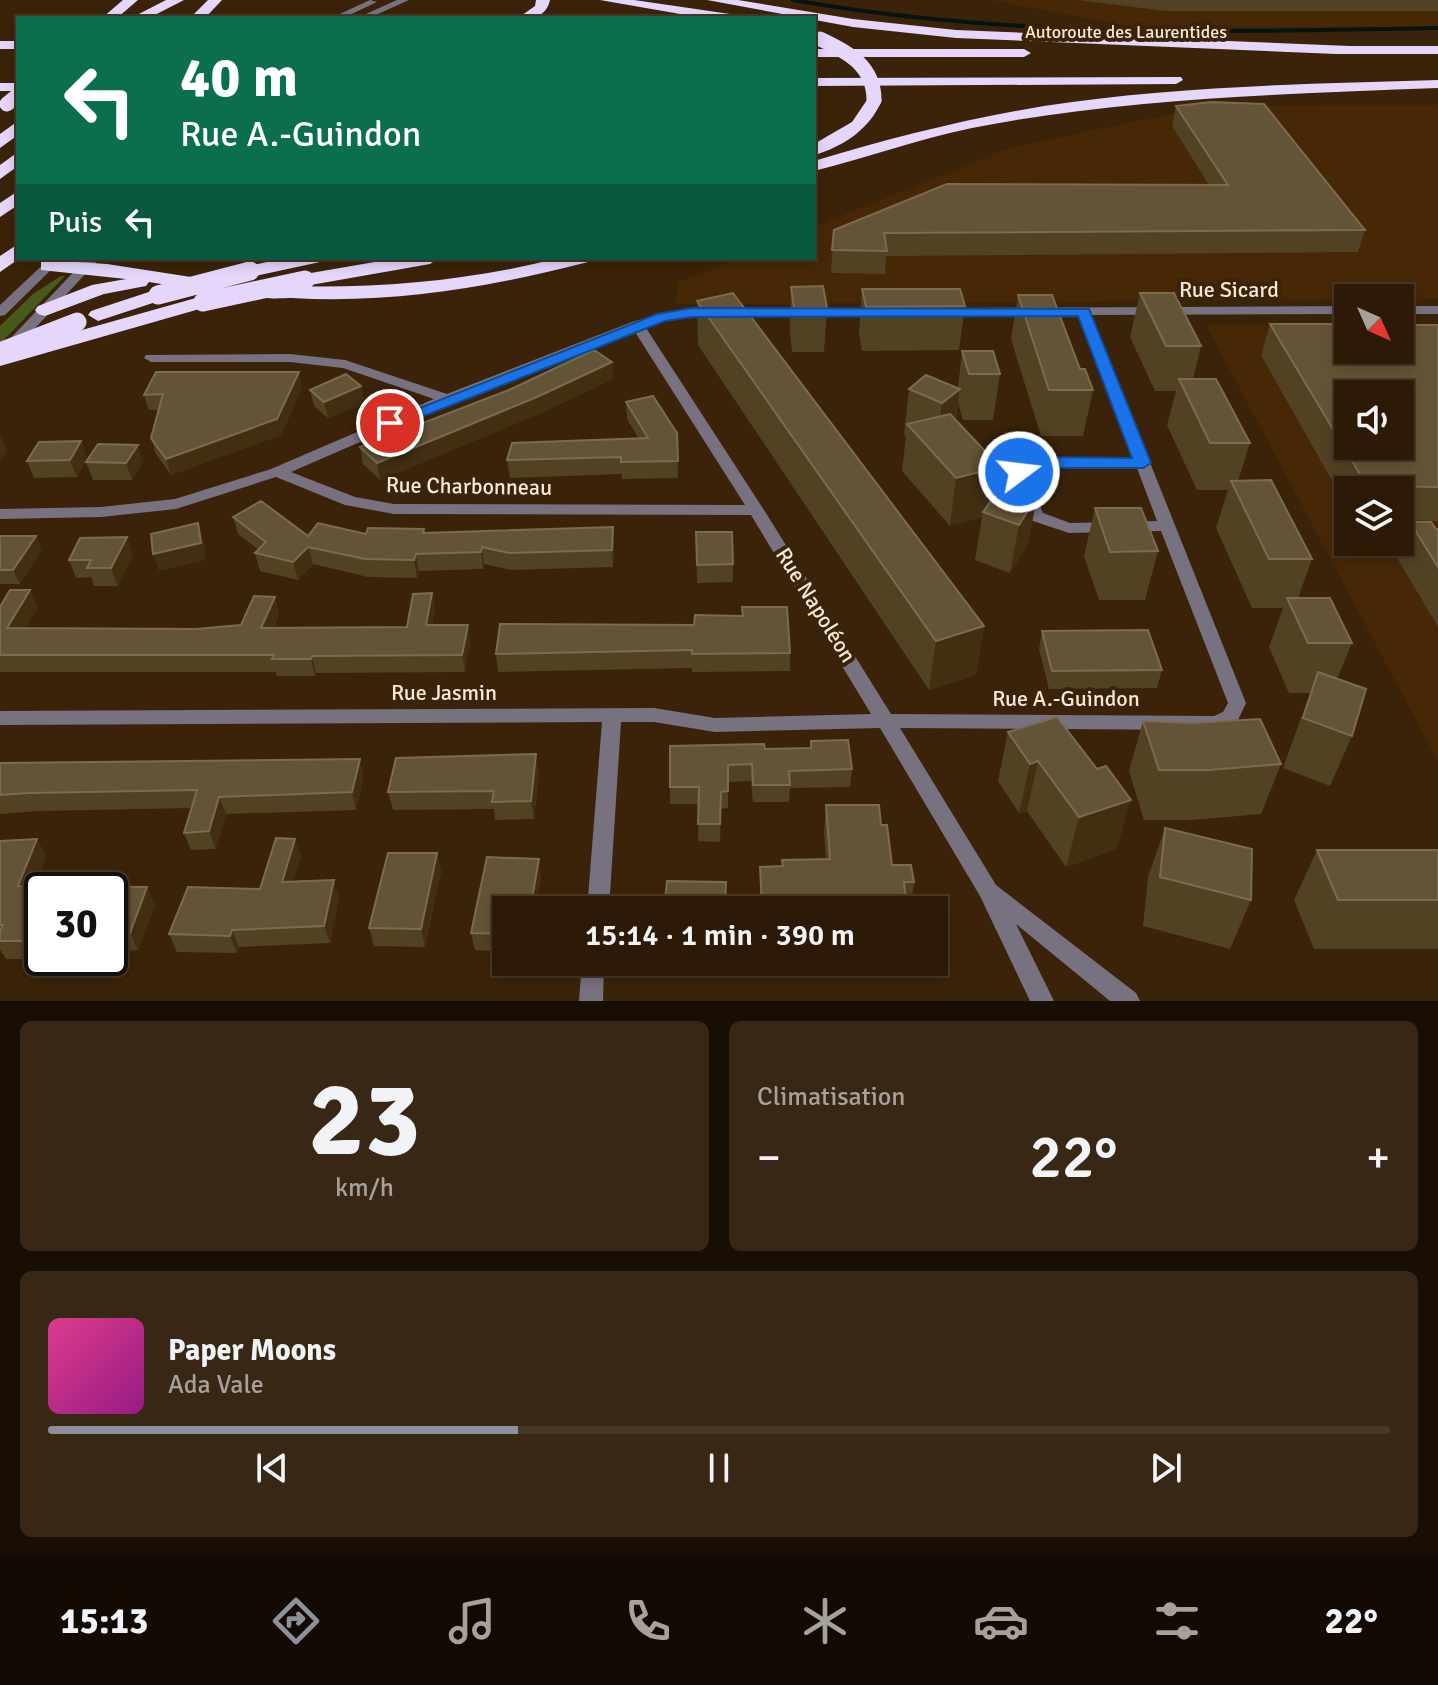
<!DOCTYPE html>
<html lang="fr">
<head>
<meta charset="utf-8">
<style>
	:root { --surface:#2c1a07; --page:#382715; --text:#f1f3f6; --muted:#a6a19b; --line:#483828; --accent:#8c9099 }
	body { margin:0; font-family:Signika,sans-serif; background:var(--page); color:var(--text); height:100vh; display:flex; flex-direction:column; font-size:30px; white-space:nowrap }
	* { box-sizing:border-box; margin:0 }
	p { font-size:26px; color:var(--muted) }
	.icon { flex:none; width:44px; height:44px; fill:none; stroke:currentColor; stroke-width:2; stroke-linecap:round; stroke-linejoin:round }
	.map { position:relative; height:1001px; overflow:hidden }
	.sheet { display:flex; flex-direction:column; gap:20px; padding:20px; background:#180e04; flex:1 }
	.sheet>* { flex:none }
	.top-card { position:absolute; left:16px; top:16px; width:800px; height:244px; border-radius:0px; box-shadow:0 4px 12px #0003,0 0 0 2px var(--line); background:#0b6e4f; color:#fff; overflow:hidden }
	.needle { width:52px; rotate:135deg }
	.controls { position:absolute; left:1334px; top:284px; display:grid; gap:16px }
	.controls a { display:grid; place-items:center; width:80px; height:80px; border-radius:0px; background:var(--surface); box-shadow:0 4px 12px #0003,0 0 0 2px var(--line); font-size:40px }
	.speed { position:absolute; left:24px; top:872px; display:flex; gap:16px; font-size:40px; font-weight:700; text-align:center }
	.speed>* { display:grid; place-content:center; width:104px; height:104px; border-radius:50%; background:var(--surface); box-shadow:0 4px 12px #0003,0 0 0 2px var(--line); line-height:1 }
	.speed .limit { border:4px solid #111; border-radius:12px; background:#fff; color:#111 }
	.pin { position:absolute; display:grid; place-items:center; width:68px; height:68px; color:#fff; margin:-34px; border:4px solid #fff; border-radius:50%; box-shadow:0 2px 8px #0007 }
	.me { position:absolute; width:88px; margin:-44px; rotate:75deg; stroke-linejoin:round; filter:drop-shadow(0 0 6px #0008) }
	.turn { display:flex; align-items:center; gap:28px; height:168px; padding:0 32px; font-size:36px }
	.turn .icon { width:104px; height:104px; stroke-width:2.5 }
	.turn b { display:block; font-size:56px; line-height:68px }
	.then { display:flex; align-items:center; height:76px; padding:0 32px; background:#0003; gap:16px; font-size:30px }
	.big { font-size:60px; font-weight:600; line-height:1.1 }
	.sheet .tile { flex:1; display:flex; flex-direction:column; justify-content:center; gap:12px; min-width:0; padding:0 28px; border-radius:12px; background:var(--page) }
	.sheet .dial { align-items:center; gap:0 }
	.dial b { font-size:104px; line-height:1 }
	.song { display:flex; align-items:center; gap:24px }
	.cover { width:96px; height:96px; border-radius:12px; background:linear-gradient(135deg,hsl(330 70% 55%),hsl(310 70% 35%)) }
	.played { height:8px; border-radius:4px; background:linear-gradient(90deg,var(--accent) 35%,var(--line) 35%) }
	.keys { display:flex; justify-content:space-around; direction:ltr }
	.heat { display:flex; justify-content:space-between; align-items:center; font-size:44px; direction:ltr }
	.sheet .tiles { flex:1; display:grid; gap:20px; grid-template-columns:1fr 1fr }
	.tile:last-child { grid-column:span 2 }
	.trip { position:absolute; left:492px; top:896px; width:456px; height:80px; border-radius:0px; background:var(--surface); box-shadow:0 4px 12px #0003,0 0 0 2px var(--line); font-weight:600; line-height:80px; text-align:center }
	.tabs { display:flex; height:128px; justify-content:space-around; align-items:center; background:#120a03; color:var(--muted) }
	.tabs .icon { width:56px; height:56px }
	.tabs .on { color:var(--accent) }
	.tabs b { font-size:36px; color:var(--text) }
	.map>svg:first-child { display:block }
	.built { fill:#462807; fill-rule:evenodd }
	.green { fill:#485a1b }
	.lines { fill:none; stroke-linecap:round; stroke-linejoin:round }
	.stream { stroke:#051311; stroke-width:4 }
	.minor { fill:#777180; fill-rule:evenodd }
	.tertiary { fill:#777180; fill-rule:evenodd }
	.motorway { fill:#e5d6fc; fill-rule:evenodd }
	.motorway-bridge-far1 { stroke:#e5d6fc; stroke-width:15 }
	.motorway-bridge { stroke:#e5d6fc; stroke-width:19 }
	.wall { fill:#524224; fill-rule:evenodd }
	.shaded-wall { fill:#422e11 }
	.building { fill:#645437; stroke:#7b6b50; stroke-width:2; fill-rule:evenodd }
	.route { fill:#1a73e8; stroke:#114b97; stroke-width:2 }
	.labels { text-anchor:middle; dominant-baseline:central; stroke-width:8; stroke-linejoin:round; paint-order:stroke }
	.far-street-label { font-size:18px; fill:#f7e7d8; stroke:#3b2309 }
	.street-label { font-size:22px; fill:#f7e7d8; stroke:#3b2309 }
</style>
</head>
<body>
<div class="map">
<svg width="1438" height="1001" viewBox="0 0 1438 1001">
	<rect width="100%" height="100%" fill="#3b2309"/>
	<!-- built -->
	<path class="built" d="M990,0H1438V27H1133Z
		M1438,105V299L675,304L679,282L739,258H814V227L1009,148L1209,106Z
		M1206,325H1348V350H1400L1438,325V761ZM1348,394H1400V446H1348ZM1348,490H1400V542H1348Z"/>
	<!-- green -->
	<path class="green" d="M61,276H65L0,344V326L33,294Z"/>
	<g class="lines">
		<!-- stream -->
		<path class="stream" d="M793,0C1007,38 1221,32 1438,28"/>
		<!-- minor -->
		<path class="minor" d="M1348,306V314L1091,315L1246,703L1237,722L1215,730L900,728L996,885L1136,993L1140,1001H1110L1016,924L1054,1001H1030L980,896L880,728L715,732L654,722H621L609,910H587L602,722L0,725V711L654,708L715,718L871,714L751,515L394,514L345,505L276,477L176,509L101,517L0,519V509L101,507L175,499L271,469L434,399L343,368L290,362H151L144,358L146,355L290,354L345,360L447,394L632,322L662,313L692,309L882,308L889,312L882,316L692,317L665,321L646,328L764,510L891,714L1214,716L1223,712L1228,703L1161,531L1069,533L1030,520L1010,469L1013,466L1041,457L1133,458L1078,315L946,316L939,312L946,308ZM635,332L745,505L394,504L355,497L291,472L452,402ZM1042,467L1137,468L1157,521L1070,523L1043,513L1027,471Z
			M1400,306H1438V314H1400Z
			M582,962H604L603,1001H579Z"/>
		<!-- tertiary -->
		<path class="tertiary" d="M370,0L377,2L343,18H331Z
			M397,0H409L369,18H357Z
			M50,258H63L5,315L0,316V305Z
			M87,258H100L15,350H5L3,347L5,344Z"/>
		<!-- motorway -->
		<path class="motorway" d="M123,0H138L117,18H102Z
			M166,0H184L149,18H131Z
			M208,0H222L205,18H190Z
			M536,0H550C546,17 534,18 518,18L535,6Z
			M600,0H634L730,14L737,18H703Z
			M707,0H738L853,19L956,30L1350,46H1438V54H1336L956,38L853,27Z
			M0,41H18V49H0Z
			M814,49H1024L1031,53L1024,57H814Z
			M1181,77L1183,80L1176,84L814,86V78Z
			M1438,80V88C1282,94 1126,98 972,128C918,139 867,158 814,171V161C890,138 966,119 1044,106C1174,86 1307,84 1438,80Z
			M0,83H18V91H0Z
			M869,97L882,100C870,129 843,147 814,155V144L852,122Z
			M18,121V135L0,148V134Z
			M18,152V166L0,179V165Z
			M18,191V205L0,217V203Z
			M18,244L20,258L0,272V256Z
			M286,258H322L320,262L250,277L241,271L243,267Z
			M398,258H439L430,264L305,286L295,280L305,274Z
			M559,258H590L588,262C491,287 392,304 292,298C279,298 260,301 251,291L261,285C362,290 461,283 559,258Z
			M48,260L107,264L204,279L214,285L204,291L149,282L146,286L104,294L45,316L38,314L35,310L38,306L92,285L126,279L41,270V262Z
			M158,289L165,291L168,295L165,299L98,321L88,315L91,311Z
			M203,296L210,298L213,302L210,306L0,366V353Z"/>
		<!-- motorway-bridge-far1 -->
		<path class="motorway-bridge-far1" d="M820,39C848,52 874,66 874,100
			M7,104L18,95"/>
		<!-- motorway-bridge -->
		<path class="motorway-bridge" d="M158,295L250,271
			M203,302L305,280
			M0,352L77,322"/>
	</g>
	<!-- wall -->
	<path class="wall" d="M1078,0H1438V11H1165Z
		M1176,106L1365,230L1358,252L886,256L885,274L831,273L834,230L1209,185L1172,126Z
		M791,287L827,308L824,352H792L790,331Z
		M862,289L965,306L959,350L862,351L859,333Z
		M1140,293L1201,346L1193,379L1250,443L1238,481L1312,559L1298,598L1352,643L1337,679L1352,736L1330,786L1283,768L1310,693H1289L1269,647L1283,608H1252L1216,528L1228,490H1197L1167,425L1176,391H1155L1130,337Z
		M1018,295L1080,369L1093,390L1083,436H1041L1011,339Z
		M697,301L984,626L976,675L929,690L698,345Z
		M1270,324L1438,325V521L1400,520V490H1348V509L1261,355Z
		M962,351L1000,374L993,420H963L958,402L956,420L1000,467L996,493L1037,496L1028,544L1010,573L975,560L982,517L950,526L902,471L906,436L904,435L909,389L958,388Z
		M613,379L539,414L380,480L363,464L360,447Z
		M361,386L365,403L328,418L314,406L310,390Z
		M302,388L281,435L171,475L156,454L151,438L159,410H149L144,395Z
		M626,402L677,433L678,478L622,479V474L510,478L507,460L639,439L627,419Z
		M81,441L87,458L77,477L34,478L27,461Z
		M86,462H143L132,480H93Z
		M1095,508L1158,551L1145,600H1099L1084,556Z
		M233,517L308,536L366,534L424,529L425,533L614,544L613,567L511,570L484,564L483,569L419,571L417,578L368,577L313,564L298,580L260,571L255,553L259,550L238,534Z
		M1410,522L1438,529V627L1396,556Z
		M696,532L733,564V582L697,583Z
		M0,536H36L42,550L20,584H0Z
		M133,555L118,586H94L91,577L76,578L69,560Z
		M432,593L435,610L432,625L470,642L465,672L316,673L315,676H277L276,672H0V607H38L25,628L196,629L241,625L279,614L274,628L407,627Z
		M500,624L790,653V671L692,672V668L498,672L496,654Z
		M1042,631L1162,670L1157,688L1049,689L1039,649Z
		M1057,717L1117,849L1066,867L1027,811L1019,813L998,781L1008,732Z
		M1143,721L1281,764L1261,814L1192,820H1144L1129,771Z
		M811,741L852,769L850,787L790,788L789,802H753L751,781L728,782V808L721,809L720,842L698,841L699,804H670V787L765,749L810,748Z
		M0,763L364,776L356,810L226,814L216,849L191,850L184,833L192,808L37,811L0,814Z
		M539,772L534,819L495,820L494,809L393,810L388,792Z
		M826,805L881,825L892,865L914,882L910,909H907V910H760V867L782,866V860L826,859L824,832Z
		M1165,828L1251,900L1230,949L1143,926L1148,877Z
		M37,839L46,857L35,886L147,887L155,905L138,950L118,951L115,959H6L0,949V841ZM42,890H110V958H42Z
		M1317,850H1438V949H1314L1294,900Z
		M437,853L441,872L425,947L374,946L369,928Z
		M301,856L293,882L339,897L330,943L239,947L237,953L177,952L169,934L260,889Z
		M541,877L536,910H506V952L475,950L471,933Z"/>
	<!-- shaded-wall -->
	<path class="shaded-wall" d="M612,362L613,379L539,414L380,480L377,463Z
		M299,372L302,388L281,435L171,475L166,459Z
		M361,386L365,403L328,418L324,402Z
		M960,389L953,435L936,450L942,403Z
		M0,434L7,451L0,462Z
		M81,441L87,458L77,477L70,460Z
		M138,445L143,462L132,480L126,463Z
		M1000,467L993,514L983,512L982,517L950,526L956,478Z
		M1037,496L1028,544L1010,573L1019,525Z
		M198,523L204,541L206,560L159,571L153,554Z
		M613,527L614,544L613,567L612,550Z
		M36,536L42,550L20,584L13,570Z
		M127,537L133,555L118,586L111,568Z
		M308,547L313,564L298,580L293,562Z
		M482,547L484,564L483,569L481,552Z
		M416,554L419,571L417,578L414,560Z
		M30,590L38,607L15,645L7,628Z
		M432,593L435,610L429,642L426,625Z
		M275,597L279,614L266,645L261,628Z
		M468,625L470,642L465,672L462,655Z
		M984,626L976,675L929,690L936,641Z
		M312,656L316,673L315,676L311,659Z
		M536,754L539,772L534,819L531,801Z
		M360,759L364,776L356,810L352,792Z
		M1038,761L1027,811L1019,813L1030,764Z
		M219,797L226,814L216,849L209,831Z
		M1131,800L1117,849L1066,867L1079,817Z
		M37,839L46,857L27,904L18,886Z
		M295,839L301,856L288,899L282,882Z
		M437,853L441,872L425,947L421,929Z
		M539,859L541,877L536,910H530Z
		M334,880L339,897L330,943L324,926Z
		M147,887L155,905L138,950L130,933Z
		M232,930L239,947L237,953L230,936Z
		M110,935L118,951L115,959L110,949Z"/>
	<!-- building -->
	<path class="building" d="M1211,102L1264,104L1365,230L884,233L887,251L832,250L834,230L947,184L1228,185L1176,106Z
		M823,286L827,308H794L791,287Z
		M862,289H960L965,306L866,307Z
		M733,293L984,626L936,641L697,301Z
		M1140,293H1174L1201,346H1166Z
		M1018,295H1052L1080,369H1085L1093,390H1049Z
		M1270,324H1348V350H1400V325H1438V487L1367,486ZM1348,394H1400V446H1348Z
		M594,350L612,362L537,397L377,463L360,447L509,390Z
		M962,351H993L1000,374H969Z
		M156,372H299L277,419L166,459L151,438L163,394L144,395Z
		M346,374L361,386L324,402L310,390Z
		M926,375L960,389L942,403L909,389Z
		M1179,379H1216L1250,443H1210Z
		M653,396L677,433L678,461L621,462V457L507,460L512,443L648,438L626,402Z
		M950,414L1000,467L956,478L907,424Z
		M81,441L70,460L27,461L39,442Z
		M98,444L138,445L126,463L86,462Z
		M1271,480L1312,559H1269L1231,481Z
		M1002,485L1037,496L1019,525L983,512Z
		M261,501L308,536L318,523L366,534L368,528L424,529L423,533L613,527L612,550L509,553L482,547L481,552L416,554L414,560L365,559L308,547L293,562L255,553L266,542L233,517Z
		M1095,508H1141L1158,551L1110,552Z
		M1410,522H1431L1436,529H1438V567Z
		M198,523L201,543L153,554L151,534Z
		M696,532H732L733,564L697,565Z
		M0,536H36L13,570H0Z
		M127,537L111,568H87L91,560H69L80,538Z
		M10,590H30L7,628L196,629L241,625L254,596L275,597L261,628L407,627L413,594L432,593L426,625H468L462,655L312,656L311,659H272L274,655H0V607Z
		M1287,598H1330L1352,643H1308Z
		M742,607H787L790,653L692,654V650L496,654L500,624L694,625L695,615L743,616Z
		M1148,630L1162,670L1052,671L1042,631Z
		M1318,672L1366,689L1352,736L1303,718Z
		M1057,717L1097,769L1106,766L1131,800L1079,817L1038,761L1030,764L1008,732Z
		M1260,719L1281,764L1209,770H1159L1143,721L1192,723Z
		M848,740L852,769L789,771L790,785H753L752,764L728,765V791L721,792L720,824H698L699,787H670V746L764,744L765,749L811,748V741Z
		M536,754L531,801L492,802L494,791L388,792L396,758Z
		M360,759L352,792L219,797L209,831L184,833L197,790L29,793L0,795V763Z
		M826,805H879L881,825H887L892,865H911L914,882H904L907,910H773V907H762L760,867L783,866L782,860L830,859Z
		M1165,828L1252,849L1251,900L1160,877Z
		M276,838L295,839L282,882L334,880L324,926L232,930L230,936L169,934L188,887L260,889Z
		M37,839L18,886L147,887L130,933H110V890H42V941H0V931L3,925H0V841Z
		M1317,850H1438V900H1338Z
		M388,853H437L421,929L369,928Z
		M487,857L539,859L530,910H506V934L471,933Z
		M667,881L726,882L725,910H664Z"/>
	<!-- route -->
	<path class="route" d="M692,308L1089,309L1151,463L1143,468H1043L1019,477L1010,472L1041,457L1132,458L1078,316L692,317L665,321L396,427H384L382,423L657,314Z"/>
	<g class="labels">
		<!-- far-street labels -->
		<g class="far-street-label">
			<text x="1126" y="32">Autoroute des Laurentides</text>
		</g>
		<!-- street labels -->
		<g class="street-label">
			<text x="1229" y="289">Rue Sicard</text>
			<text transform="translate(469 486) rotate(1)">Rue Charbonneau</text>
			<text transform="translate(816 605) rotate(58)">Rue Napoléon</text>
			<text x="444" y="692">Rue Jasmin</text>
			<text x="1066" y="698">Rue A.-Guindon</text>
		</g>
	</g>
</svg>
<div class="controls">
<a><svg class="needle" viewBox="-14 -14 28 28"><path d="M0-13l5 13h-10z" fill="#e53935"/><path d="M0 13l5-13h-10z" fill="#a6a19b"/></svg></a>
<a><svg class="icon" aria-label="sound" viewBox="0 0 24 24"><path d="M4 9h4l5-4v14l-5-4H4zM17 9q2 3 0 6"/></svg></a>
<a><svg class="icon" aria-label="layers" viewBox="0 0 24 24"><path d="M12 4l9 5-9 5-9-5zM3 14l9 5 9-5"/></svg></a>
</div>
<div class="speed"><div class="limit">30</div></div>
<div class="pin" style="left:390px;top:423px;background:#d93025"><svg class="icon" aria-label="arrive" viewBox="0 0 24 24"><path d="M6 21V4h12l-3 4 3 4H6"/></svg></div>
<svg class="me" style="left:1019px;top:472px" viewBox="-20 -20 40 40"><circle r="17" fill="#1a73e8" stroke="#fff" stroke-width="3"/><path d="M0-11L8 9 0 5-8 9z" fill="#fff"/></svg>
<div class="trip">15:14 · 1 min · 390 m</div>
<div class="top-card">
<div class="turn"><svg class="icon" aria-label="left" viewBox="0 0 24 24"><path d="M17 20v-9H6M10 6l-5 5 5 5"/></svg><div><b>40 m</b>Rue A.-Guindon</div></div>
<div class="then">Puis<svg class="icon" aria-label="left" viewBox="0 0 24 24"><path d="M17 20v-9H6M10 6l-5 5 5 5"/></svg></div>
</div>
</div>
<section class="sheet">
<div class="tiles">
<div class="tile dial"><b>23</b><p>km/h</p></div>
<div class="tile"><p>Climatisation</p>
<div class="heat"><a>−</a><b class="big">22°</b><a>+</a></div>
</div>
<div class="tile">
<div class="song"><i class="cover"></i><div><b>Paper Moons</b><p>Ada Vale</p></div></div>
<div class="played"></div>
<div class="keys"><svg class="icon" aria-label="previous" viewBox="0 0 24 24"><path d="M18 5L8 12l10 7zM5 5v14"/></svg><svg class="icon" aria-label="pause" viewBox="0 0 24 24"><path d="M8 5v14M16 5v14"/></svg><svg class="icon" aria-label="next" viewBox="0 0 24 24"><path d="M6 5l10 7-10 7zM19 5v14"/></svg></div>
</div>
</div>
</section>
<nav class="tabs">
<b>15:13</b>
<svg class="icon on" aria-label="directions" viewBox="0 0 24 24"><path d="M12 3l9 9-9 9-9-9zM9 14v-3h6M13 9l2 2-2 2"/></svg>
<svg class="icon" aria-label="music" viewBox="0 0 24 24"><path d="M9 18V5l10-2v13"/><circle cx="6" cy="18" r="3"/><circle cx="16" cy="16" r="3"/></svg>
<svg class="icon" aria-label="phone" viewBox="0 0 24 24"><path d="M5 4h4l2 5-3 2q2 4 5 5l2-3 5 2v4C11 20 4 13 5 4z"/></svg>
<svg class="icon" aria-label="climate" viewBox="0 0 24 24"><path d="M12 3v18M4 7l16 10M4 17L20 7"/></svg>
<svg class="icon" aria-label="car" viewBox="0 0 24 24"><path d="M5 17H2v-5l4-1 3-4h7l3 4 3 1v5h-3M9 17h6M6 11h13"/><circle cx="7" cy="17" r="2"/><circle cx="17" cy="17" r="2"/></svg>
<svg class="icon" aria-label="filters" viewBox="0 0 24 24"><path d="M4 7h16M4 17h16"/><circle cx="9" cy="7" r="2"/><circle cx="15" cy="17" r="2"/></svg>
<b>22°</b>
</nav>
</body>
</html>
